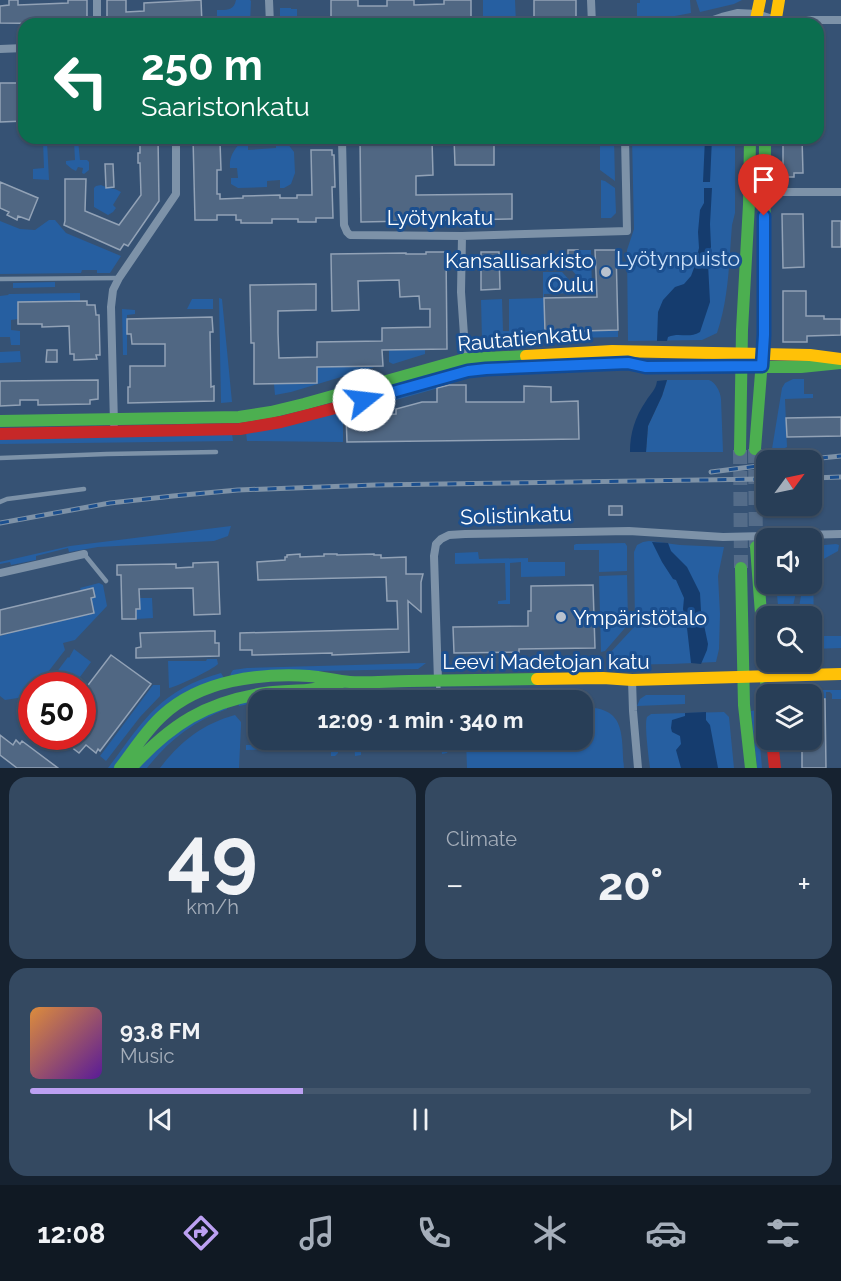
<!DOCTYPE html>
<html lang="en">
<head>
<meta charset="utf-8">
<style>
	:root { --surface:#283e57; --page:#344961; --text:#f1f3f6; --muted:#a5aeba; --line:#44576d; --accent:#bca0f2 }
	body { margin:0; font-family:Raleway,sans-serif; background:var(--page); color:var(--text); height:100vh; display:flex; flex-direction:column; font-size:22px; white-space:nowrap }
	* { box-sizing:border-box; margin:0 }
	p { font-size:20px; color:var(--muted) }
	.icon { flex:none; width:33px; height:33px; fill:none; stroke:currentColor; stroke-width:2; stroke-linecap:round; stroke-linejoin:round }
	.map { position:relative; height:768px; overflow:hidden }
	.side { display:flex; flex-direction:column; gap:9px; padding:9px; background:#162230; flex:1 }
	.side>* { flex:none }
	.guide { position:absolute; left:18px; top:18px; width:806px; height:126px; border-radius:18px; box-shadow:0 2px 4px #0004,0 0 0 2px var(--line); background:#0b6e4f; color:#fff; overflow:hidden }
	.needle { width:39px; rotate:57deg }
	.buttons { position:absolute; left:756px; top:450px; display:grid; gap:12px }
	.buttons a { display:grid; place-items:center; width:66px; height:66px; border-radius:12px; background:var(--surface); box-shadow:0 2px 4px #0004,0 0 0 2px var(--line); font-size:30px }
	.speed { position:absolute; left:18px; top:672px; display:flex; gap:12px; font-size:30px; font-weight:700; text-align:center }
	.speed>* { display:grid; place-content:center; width:78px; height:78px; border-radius:50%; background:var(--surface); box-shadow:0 2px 4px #0004,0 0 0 2px var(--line); line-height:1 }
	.speed .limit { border:9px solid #d22; background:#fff; color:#111 }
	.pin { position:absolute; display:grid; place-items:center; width:51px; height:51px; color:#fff; margin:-62px -26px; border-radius:50% 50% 50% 0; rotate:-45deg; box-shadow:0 0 6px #0007 }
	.pin .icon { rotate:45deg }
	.me { position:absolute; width:66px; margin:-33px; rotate:74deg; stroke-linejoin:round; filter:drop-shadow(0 0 4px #0008) }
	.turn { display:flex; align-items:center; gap:21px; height:126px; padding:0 24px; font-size:27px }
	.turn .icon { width:78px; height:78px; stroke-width:2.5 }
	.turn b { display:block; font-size:42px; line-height:51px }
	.big { font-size:45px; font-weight:700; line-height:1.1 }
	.side .tile { flex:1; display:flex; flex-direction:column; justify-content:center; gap:9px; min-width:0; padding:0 21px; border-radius:18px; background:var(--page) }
	.side .dial { align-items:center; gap:0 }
	.dial b { font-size:78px; line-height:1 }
	.song { display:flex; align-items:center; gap:18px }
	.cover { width:72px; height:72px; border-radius:9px; background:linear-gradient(135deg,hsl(30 70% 55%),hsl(270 70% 35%)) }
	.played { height:6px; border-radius:3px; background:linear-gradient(90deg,var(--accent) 35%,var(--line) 35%) }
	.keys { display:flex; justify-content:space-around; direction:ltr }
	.heat { display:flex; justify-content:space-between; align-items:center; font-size:33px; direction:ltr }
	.side .tiles { flex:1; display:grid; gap:9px; grid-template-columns:1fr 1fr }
	.tile:last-child { grid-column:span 2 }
	.trip { position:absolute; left:248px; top:690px; width:345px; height:60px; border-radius:18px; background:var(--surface); box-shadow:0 2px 4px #0004,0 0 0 2px var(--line); font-weight:700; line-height:60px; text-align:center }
	.tabs { display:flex; height:96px; justify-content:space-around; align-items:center; background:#101923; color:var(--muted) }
	.tabs .icon { width:42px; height:42px }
	.tabs .current { color:var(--accent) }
	.tabs b { font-size:27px; color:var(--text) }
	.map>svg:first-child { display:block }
	.green { fill:#265fa1 }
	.water { fill:#153c6e }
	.building { fill:#506783; stroke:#92a2b6; stroke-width:1.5 }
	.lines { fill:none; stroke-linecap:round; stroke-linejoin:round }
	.primary-tunnel { stroke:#546c89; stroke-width:14; stroke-dasharray:14 7; stroke-linecap:butt }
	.lane { stroke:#7d92a8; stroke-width:4.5 }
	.street { stroke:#7d92a8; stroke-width:8 }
	.fast { stroke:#4caf50; stroke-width:12 }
	.slow { stroke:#ffc107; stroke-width:12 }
	.jam { stroke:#c62828; stroke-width:12 }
	.rail-casing { stroke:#7e92a7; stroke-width:5 }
	.rail { stroke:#1b4f8f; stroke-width:3; stroke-dasharray:9; stroke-linecap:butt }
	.route-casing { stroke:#114b97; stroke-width:15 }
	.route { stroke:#1a73e8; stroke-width:10 }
	.poi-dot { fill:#b9c2ce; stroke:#1b4f8f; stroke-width:2 }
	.labels { text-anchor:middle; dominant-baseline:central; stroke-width:6; stroke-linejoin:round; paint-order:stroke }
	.street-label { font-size:21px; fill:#fff; stroke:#1b4f8f }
	.park-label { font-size:21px; fill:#cfe3fa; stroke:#1b4f8f }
	.poi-label { font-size:21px; fill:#fff; stroke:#1b4f8f; text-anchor:end }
</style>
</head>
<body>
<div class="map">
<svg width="841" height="768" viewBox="0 0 841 768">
	<rect width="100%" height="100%" fill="#365274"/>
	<!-- green -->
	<path class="green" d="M236,0H250L251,1L250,24H217V10C226,10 234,11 236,0Z
		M483,0H515L516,24H483Z
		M640,0H690L691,13L637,23V3H640Z
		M696,0H742L734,4L700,12Z
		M280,8H291V9H297V24H280Z
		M607,138H614L615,181L600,170V144Z
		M632,138H735V213L732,225C729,261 729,298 717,333L702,340L628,341L627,250L634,229Z
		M78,140L80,160H87L89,162V170L84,174L82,173L83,168L78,167L76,171L72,169L66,164V161L75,160L74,141Z
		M43,141H47L49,180L33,179V169L44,168Z
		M240,143H248V150L276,148V144L287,143L294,152L295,173L291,184L284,188H280V180L267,181V187L238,188L231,184V178H238L237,168H230C229,158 233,151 240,143Z
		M601,180L605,181L615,188L616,213L611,218H601Z
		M101,185C109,189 113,187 121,192L113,205L116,208L113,212L108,215L94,207V188L96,186Z
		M49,220H55L66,233L121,256L110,273H97V270H82L81,273L0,274V221L20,229L35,230Z
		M578,250H591L592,290H590L569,267V266L578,264Z
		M543,272H562L572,283L573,293L544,294L546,331L618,330V337L482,340L481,300L502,299L503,331H509V299L543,298Z
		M55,282V287L13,288V283Z
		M80,293V301L18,302V319L11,320V330L20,331V345H11L10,337H0V296L8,295L9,294Z
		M219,298L222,299L232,402L221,403Z
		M192,299H213V309H187Z
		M122,309L135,310V314L127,315V355H123Z
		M425,349V354L393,364L389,362V350Z
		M20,351L21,362L0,363V352Z
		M378,366L291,392L275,395L274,384L317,383V367Z
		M793,379H804V394H813V398L785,399L787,447L783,449H772L782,388L785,383Z
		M667,380H709C716,383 720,391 721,399L723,452H646L648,426L662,396Z
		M440,383L442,387L343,415V442L247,441L246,433Z
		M232,434L233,441L0,444V438Z
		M231,526L228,536L214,541L98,547L69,552L68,548L36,556V560L11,565L10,562L0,564V562L70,546Z
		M649,541L680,545L724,547L718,576L720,614L719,649L716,662L671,664L608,665L609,654L635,626L634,552L637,545L643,542Z
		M625,543L627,546V571L599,572V550H574V545L576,544Z
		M836,544L839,545L838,551L820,561H813L814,636H841V648L812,649V616H795L799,607L803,584H812V551L813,546Z
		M478,552L479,559L528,558V562H565V576L521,577V562L510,563V604H498V601L506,600L505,563L455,564V553Z
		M627,575L628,622L625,628L605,651L601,652L599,576Z
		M99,583L103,585L107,606L75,640L63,643L65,650L38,685L32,686L31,694L30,696L5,700L0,696V636L25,629L22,615L29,628L94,613L91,598L95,597L81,591L80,588Z
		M776,584H798L792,610L788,616H779Z
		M140,598H152L153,618L136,619L135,609H140Z
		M74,649L91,662L74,685H47L68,657L69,658Z
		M207,659H217L218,664C212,670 176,687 169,688L168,661H206Z
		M426,663L418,669L269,672L230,677L231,673L233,670L247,668Z
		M221,673L224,678L189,690L116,768H108C144,720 160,690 221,673Z
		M153,685H160V696L140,717L106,761L100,756Z
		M803,690H841V699H832V694L830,692H826V699H812V694H792L797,691Z
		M423,694V699L258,700V702L239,706L238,702L283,697Z
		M646,695H685V704L637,706L640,699Z
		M227,705V709C194,721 169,740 147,768H137L177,729Z
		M582,707C627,707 621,734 624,768H467L466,740H582Z
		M757,710L762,768H757L751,711Z
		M724,712L729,717L734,768H650C649,759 644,724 647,717C648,716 650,715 651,714Z
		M235,715L241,722V726L239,768H160C180,742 202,724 235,715Z
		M331,740H338V753L335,756H331V748L246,750V745L330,743Z
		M354,740H361V743L441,741V740H449V749L447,753L442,754L441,746L361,748V755L355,756Z"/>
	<!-- water -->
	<path class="water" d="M705,138H712L710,182H703Z
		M704,188H712L710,224L711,247L708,255V264L710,302L700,332C688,339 680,332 668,337L667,341H657L658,312L663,300L675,287L684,284L691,276L694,268L699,248L698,232L700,210L704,203Z
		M667,380L662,396L648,426L646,452H630C630,433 635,417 646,401C650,394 656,390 657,381Z
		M652,542L668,543L671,551L687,567L700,593L701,611L708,644L707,650L701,664L691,663L687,628L683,609L684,598L676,580L673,579L662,562Z
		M706,712V720L710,725L718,768H681L676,750L681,744L680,736L672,732L671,728L672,720L685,716V713Z"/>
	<!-- building -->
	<path class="building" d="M9,0H18V5L68,3V0H87V24L0,23V6L9,5Z
		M107,0H126V12L144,11V3L201,0L202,24H107Z
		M331,0H358V6H387V0H414V5L444,4V0H471V24H340V20L331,21Z
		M534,0H576V18L534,19Z
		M0,83H24V121L0,122Z
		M140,138H158L159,201L128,246L124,244L120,250L64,225L65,221V179H86L85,211L119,225L141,195L140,163H138V153H140Z
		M193,138H217V143L220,142L221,170H217V194H220V199L243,198V196L280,195V198H297V195H312L311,150H332V155H334L335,187H332L333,218H316V222H298V219H272V223H241V220H236V215H217V220H195Z
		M360,138H415L416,141L432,140L433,175L416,176V195L512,194V219L361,222Z
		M454,138H494V165H455Z
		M783,138H802L803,173H794V177H783Z
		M105,164H113L114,187L106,188Z
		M0,182L38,198L29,220L18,216L17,220L7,215L9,212L0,208Z
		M782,214H803L804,267L783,268Z
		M832,221H841V247H832Z
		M568,250H578V264H568Z
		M595,250H616L618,330L545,332L544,298L597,297Z
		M426,252H446L447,349L382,350L383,366L317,367V383L254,384V343H251L250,285L316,284V310L278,311V333L279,358L317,357V342L382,341V328L430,327V309H420L419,296L400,297L399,280L358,281L359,310L332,311L331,254L406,253V254H426Z
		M481,252H499L500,289L481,290Z
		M783,291H806V316H824V319H841V335L807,336V342H783Z
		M87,301V305H95L96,315H99L100,355H96L97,359L74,360V354H70L69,326L42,327V324H18V302Z
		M212,317L213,332H210L211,387L214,386V401L128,403V387H130V366H165V344H132L131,334H127V319Z
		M47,350H57V362H46Z
		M98,380V399L90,400V404L38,405V400H20V405L0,406V381Z
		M449,385H466V402H524V386L551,387V402L578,401L579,439L347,442L346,415L396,414V409L422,402H437V388Z
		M841,417V436L787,437L786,418Z
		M609,506H622V515H609Z
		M300,554V557L324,556V554H337V555L374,554V555H381V558L406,557V574H423L421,582V612L408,601L409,652L332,655V653L252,655V650H240V633L398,629L397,601H387L386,577L258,580L257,562L285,560V557H287V555Z
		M218,562L220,614L194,615L193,588L139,589L140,609H136V619H122L121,575H117V565L176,564V568L193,567V563Z
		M593,585L595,648L519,649V652L454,653L453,627L528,626V611H531V586Z
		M93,588L95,597L91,598L94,613L0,635V610Z
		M210,631H215V643H219V656L136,658V648L141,647L140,633Z
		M111,655L151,684L100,751L98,749L96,753L86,745L79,753L57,736H82V693Z
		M812,699H825L826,768H802V740H812Z
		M0,735L13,745L16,740L20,744L22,741L58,768H17L0,755Z"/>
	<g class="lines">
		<!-- primary-tunnel -->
		<path class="primary-tunnel" d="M755,449L756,547
			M740,450L741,568"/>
		<!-- lane -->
		<path class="lane" d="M0,279L119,278
			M0,458L107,454L216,452
			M0,502L7,499L84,489
			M84,554L106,581
			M438,681L439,700"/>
		<!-- street -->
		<path class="street" d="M97,0V24
			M269,0L270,24
			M591,0L592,24
			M701,24L722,17L738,13L757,14L776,20H841
			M0,49L24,48
			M342,140L344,225L347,232L350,235L462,236L627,231L625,138
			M764,192H841
			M462,236L461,292L466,364
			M114,424L111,307L113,290L119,278L176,194V138
			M0,573L84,554
			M632,680L633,711L638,768
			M438,681L434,556L436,544L441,539L449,535L465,534L629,531L723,537L841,534"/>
		<!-- fast -->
		<path class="fast" d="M347,405L443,378L475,370L628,363L646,367H801L841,363
			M0,421L239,417L271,412L304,404L465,359L526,356
			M755,449L764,335L765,138
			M740,450L742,330L749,204L750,138
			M756,547L767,694
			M741,568L744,705L751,768
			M120,768C134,750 146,730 163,715C201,680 259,673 309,676C323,677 336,681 350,682C369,683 390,681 409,681C452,680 495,680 537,679
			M131,768C171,724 206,702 265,693C279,691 293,691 307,690C318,689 328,686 339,684"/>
		<!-- slow -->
		<path class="slow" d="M755,24L760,0
			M775,24L779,0
			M526,356L612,351L810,355L841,359
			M537,679L603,678L632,680L841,674"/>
		<!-- jam -->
		<path class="jam" d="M0,434L240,429L281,422L347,405
			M772,740L775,768"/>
		<!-- rail casing -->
		<g class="rail-casing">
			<path id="rail" d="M801,460L841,456
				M711,472L766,465
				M812,478L841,477
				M0,523L110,503L173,496L238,490L375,485L766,479"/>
		</g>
		<!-- rail -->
		<use href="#rail" class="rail"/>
	</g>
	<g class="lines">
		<!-- route casing -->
		<g class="route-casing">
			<path id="route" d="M364,400L468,371L486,369L628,363L646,367L762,366L764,335V216"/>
		</g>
		<!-- route -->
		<use href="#route" class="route"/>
	</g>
	<!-- markers -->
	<g class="poi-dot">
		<circle cx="606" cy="272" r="6"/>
		<circle cx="561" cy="617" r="6"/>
	</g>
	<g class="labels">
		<!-- street labels -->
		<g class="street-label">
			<text x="440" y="217">Lyötynkatu</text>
			<text transform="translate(524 338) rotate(-5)">Rautatienkatu</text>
			<text transform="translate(516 515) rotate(-2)">Solistinkatu</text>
			<text x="546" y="661">Leevi Madetojan katu</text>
		</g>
		<!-- park labels -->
		<g class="park-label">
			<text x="678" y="258">Lyötynpuisto</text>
		</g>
		<!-- poi labels -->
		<g class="poi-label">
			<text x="594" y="260">Kansallisarkisto<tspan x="594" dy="24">Oulu</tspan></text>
			<text x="573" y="617" text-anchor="start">Ympäristötalo</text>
		</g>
	</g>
</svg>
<div class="buttons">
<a><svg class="needle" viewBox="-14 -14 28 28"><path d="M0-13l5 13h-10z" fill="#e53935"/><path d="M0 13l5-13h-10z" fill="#a5aeba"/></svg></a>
<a><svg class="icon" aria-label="sound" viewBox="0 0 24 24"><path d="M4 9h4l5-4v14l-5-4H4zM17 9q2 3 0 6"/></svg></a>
<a><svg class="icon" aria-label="search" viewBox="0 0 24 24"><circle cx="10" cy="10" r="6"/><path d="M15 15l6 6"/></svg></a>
<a><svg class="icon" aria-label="layers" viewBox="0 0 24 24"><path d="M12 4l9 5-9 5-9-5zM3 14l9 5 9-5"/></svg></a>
</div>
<div class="speed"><div class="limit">50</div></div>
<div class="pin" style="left:764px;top:216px;background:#d93025"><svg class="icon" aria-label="arrive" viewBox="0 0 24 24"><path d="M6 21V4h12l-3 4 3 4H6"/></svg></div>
<svg class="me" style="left:364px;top:400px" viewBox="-20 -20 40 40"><circle r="19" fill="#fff"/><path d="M0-13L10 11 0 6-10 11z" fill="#1a73e8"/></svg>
<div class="trip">12:09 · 1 min · 340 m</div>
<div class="guide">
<div class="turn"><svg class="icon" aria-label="left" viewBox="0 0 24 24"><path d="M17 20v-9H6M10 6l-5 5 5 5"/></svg><div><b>250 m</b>Saaristonkatu</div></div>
</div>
</div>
<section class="side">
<div class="tiles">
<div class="tile dial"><b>49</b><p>km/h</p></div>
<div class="tile"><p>Climate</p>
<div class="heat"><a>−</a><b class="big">20°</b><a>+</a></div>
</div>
<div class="tile">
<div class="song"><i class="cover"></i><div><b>93.8 FM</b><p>Music</p></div></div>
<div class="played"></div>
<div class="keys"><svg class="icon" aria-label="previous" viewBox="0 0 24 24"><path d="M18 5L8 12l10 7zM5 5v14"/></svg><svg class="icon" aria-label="pause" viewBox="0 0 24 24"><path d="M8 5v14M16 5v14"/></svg><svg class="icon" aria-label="next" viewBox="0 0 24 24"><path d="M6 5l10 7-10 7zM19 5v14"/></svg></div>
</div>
</div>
</section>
<nav class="tabs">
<b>12:08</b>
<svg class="icon current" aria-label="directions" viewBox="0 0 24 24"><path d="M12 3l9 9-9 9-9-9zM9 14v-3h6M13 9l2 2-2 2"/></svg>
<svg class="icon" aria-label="music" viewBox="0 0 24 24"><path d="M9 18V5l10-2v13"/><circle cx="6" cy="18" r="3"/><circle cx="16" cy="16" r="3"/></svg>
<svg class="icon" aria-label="phone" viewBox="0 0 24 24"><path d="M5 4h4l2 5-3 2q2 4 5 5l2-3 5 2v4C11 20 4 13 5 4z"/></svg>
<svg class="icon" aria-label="climate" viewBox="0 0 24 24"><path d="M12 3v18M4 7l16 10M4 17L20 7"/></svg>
<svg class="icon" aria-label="car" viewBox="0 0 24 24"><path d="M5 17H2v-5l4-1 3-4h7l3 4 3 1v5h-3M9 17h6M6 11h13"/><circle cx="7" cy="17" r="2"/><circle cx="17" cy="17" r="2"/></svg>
<svg class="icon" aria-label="filters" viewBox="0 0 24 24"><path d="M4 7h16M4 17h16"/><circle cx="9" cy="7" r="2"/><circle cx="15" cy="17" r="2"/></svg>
</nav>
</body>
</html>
